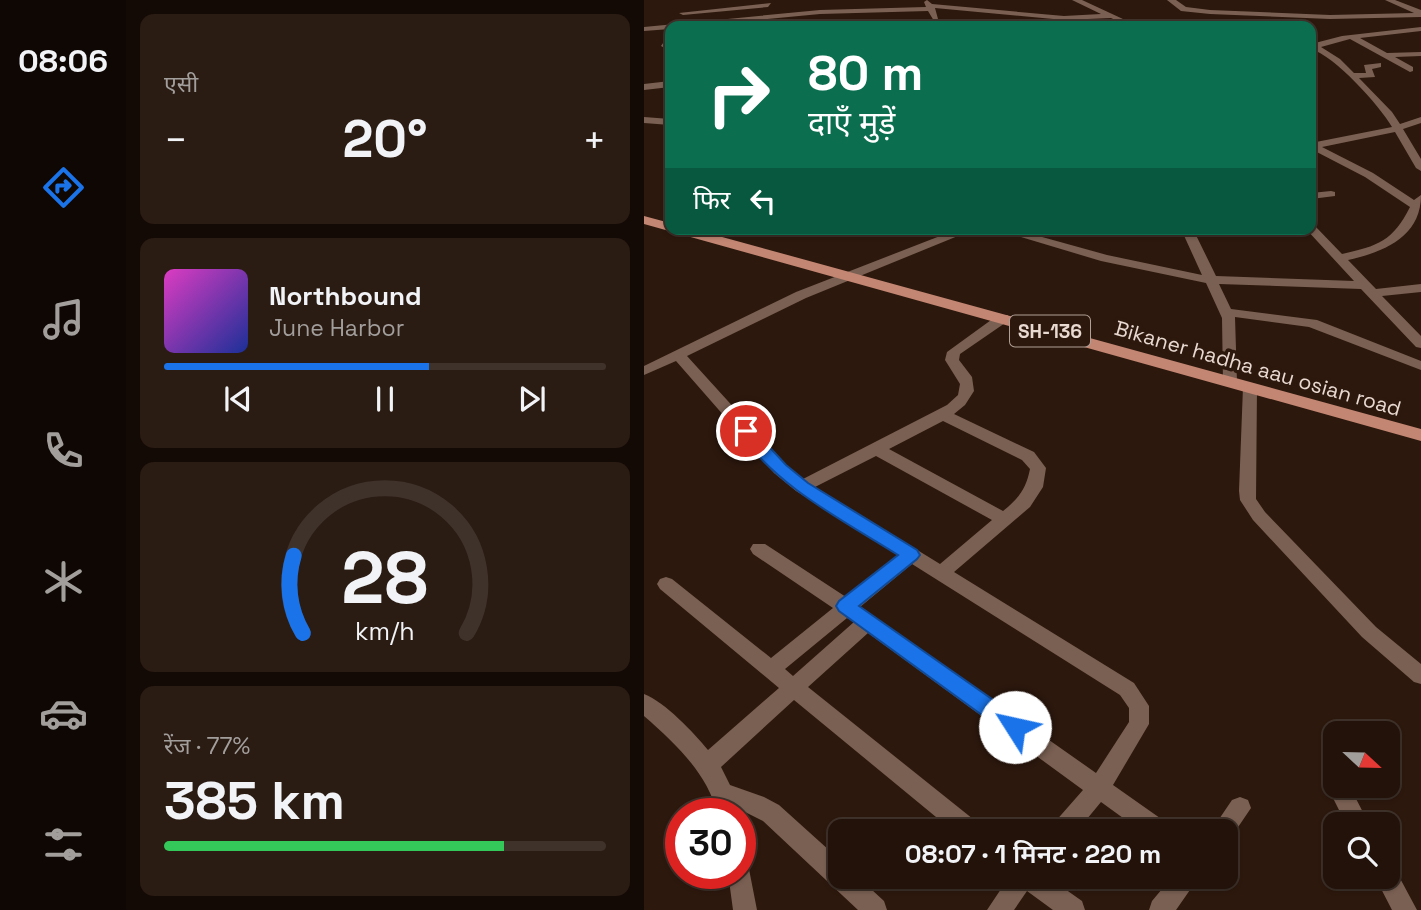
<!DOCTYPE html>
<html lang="hi">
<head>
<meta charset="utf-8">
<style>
	:root { --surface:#22120a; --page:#2a1b13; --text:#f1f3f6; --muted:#a29e9c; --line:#3f322b; --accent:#1a73e8 }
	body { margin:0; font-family:"Space Grotesk","Noto Sans Devanagari",sans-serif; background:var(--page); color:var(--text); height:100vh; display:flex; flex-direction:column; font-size:26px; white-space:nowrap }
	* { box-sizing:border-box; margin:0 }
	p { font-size:23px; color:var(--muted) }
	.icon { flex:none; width:38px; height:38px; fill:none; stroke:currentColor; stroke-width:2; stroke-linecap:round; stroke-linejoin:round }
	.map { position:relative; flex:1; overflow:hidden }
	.sheet { display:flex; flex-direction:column; gap:14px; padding:14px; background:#130a06; width:518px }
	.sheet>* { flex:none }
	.top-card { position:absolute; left:21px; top:21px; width:651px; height:214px; border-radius:14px; box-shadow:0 2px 5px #0004,0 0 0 2px var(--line); background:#0b6e4f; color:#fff; overflow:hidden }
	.needle { width:46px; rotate:112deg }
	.tools { position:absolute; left:679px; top:721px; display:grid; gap:14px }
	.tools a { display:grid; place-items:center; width:77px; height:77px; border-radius:14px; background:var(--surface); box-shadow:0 2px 5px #0004,0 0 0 2px var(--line); font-size:35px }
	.speed { position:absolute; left:21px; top:798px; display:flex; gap:14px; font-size:35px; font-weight:700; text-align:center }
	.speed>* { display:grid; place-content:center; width:91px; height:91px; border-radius:50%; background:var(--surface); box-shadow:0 2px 5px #0004,0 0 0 2px var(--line); line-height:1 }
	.speed .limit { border:10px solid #d22; background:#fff; color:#111 }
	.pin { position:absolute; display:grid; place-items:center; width:60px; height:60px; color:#fff; margin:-30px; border:4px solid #fff; border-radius:50%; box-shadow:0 2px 7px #0007 }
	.me { position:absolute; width:77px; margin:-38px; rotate:305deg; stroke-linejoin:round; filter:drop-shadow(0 0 5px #0008) }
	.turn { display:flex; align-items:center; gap:24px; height:147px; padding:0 28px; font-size:32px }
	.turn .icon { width:91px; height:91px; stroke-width:2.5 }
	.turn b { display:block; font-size:49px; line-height:60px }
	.then { display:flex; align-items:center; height:66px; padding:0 28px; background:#0003; gap:14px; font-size:26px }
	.big { font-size:52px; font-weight:600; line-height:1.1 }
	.sheet .tile { flex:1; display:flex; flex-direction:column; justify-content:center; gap:10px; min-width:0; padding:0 24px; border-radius:14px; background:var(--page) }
	.sheet .dial { align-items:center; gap:0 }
	.dial svg { height:182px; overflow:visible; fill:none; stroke:var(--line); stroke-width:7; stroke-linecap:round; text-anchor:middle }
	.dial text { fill:var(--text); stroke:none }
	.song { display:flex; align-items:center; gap:21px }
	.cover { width:84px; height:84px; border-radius:10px; background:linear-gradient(135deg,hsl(310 70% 55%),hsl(230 70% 35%)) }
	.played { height:7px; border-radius:4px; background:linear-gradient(90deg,var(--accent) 60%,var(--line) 60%) }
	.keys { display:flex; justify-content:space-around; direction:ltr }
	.heat { display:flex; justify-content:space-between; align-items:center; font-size:38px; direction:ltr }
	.charge { height:10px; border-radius:5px; background:linear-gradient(90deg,#34c759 77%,var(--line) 0) }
	.trip { position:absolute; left:184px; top:819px; width:410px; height:70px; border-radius:14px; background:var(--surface); box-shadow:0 2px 5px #0004,0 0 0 2px var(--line); font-weight:600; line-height:70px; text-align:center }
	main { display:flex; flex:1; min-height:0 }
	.tab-bar { display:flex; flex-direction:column; width:126px; justify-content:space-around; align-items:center; background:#0e0704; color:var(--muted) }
	.tab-bar .icon { width:49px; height:49px }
	.tab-bar .active { color:var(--accent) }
	.tab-bar b { font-size:32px; color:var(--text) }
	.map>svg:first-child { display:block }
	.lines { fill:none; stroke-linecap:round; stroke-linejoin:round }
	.minor { fill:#7a6053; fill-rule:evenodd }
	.primary { fill:#c38673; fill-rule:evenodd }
	.route { fill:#1a73e8; stroke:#114b97; stroke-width:2 }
	.labels { text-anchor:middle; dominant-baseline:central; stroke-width:7; stroke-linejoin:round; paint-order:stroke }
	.shield { fill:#2d180d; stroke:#b09f96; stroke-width:2 }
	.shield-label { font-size:19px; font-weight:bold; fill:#e8d9d1 }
	.street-label { font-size:21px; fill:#e8d9d1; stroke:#2d180d }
</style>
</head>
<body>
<main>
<nav class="tab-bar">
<b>08:06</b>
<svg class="icon active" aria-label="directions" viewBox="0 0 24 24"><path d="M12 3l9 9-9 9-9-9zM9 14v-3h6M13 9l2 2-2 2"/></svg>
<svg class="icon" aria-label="music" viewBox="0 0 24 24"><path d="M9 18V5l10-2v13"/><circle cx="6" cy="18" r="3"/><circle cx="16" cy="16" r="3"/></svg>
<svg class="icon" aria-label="phone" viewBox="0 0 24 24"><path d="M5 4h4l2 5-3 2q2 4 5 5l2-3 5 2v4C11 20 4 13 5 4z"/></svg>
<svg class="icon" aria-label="climate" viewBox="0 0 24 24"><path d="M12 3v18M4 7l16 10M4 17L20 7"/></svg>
<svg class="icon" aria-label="car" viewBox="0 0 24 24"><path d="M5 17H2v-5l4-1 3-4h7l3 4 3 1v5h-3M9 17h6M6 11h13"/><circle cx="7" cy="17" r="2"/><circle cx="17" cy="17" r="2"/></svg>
<svg class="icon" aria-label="filters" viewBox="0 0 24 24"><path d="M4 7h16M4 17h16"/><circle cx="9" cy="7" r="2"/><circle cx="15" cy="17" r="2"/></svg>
</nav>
<section class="sheet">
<div class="tile"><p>एसी</p>
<div class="heat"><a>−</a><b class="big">20°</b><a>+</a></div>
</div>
<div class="tile">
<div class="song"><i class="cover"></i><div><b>Northbound</b><p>June Harbor</p></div></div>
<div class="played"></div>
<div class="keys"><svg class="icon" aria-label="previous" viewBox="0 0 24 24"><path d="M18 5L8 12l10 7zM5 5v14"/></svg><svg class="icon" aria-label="pause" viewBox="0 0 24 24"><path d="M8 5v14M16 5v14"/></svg><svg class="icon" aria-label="next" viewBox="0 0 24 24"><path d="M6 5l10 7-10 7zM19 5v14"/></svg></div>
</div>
<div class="tile dial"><svg viewBox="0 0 100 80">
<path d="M14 69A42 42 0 1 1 86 69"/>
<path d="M14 69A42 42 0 0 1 10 35" stroke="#1a73e8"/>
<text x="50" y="56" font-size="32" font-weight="700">28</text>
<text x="50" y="72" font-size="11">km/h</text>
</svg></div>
<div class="tile"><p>रेंज · 77%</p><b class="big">385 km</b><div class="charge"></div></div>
</section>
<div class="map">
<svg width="777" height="910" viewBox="0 0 777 910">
	<rect width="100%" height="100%" fill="#2d180d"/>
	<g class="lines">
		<!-- minor -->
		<path class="minor" d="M283,0L288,4L420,16L457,14L428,0H438L494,26H484L467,18L420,20L291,8L294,19L301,26H293L284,11L176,14L52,26H26V29L0,31V27L176,10L282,7L280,2Z
			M523,0H532L542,7L566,10L686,15L770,13L741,0H751L777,10V17L686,19L566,14L537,11Z
			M127,3L124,7L39,15L35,13Z
			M551,19L548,23L507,26L511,24Z
			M777,27V31L716,38L743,53L777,52V56L751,57L769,67V71L766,72L706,39L677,47L696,59L710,73H722L720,65L737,63V67L728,69L731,77L715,78L748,112L756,124L777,117V123L759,129L777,159V171L772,168L751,132L678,147L729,173L770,200L777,195C777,237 740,252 704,260L732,289L777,284V292L738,296L777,336V348L772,347L717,289L575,284L587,309L673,320L777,361V370L665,327L591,317L593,382L591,385H581L579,382L578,318L562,283L457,261L350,229H369L463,255L558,275L537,229H549L572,276L710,281L662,229H667V225L671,226L698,254C734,246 749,241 766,207L721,177L667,149V143L748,127C735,105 691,56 667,49V42L671,43L698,36Z
			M26,33V51L17,46Z
			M26,81V87L0,90V84Z
			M0,117L26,119V125L0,123Z
			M687,191L691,192V196L667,199V193Z
			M314,229H331L162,298L43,356L142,465L159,479L303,405L314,395L316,384L301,360L303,352L354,315H364V321L316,354L315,360L328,377L330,391L321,405L310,414L390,452L402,468L399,487L386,507L310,572L490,683L505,706V724L469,785L523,823L526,831H497L457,802L433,831H407L410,823L439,790L224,633L164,687L334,823L337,831H309L150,700L77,767L86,785L120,797L135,805L196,860V877H214L240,901L243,910H214L119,821L95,809L96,814H74C62,772 33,745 0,716V694C21,702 50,733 64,750L135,688L16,589L13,584L16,579L22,577L28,579L127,658L189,608L109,554L106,549L109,544H121L202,597L254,555L152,491L130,473L32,361L0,375V366L152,292ZM299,421L378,460L386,469C382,489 375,498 359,511L245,449ZM232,456L348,520L296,564L171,487ZM268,564L476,695L485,708V722L452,773L216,607ZM203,618L210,622L149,676L141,669Z
			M606,383L613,387L612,499L621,512L732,627L777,664V684L770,682L718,637L609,520L596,500L595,491L599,387Z
			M690,787H706L725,824H702L687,794Z
			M596,797L604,800L607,808L586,839L581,841V831H567L588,800Z
			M96,860L104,864L113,910H89L84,873H96Z
			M744,865L751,869L773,910H748L731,877H744Z
			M365,877H404L438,901L441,910H409L383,891L370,910H343Z
			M528,877H555L532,910H505L508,901Z"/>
		<!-- primary -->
		<path class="primary" d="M0,216L26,223V229H49L777,429V441L0,224Z"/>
	</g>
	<!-- route -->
	<path class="route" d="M102,426L107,427L142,465L164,483L273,550L276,555L273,559L215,606L378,720L382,727L378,734L371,736L364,734L195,611L192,606L195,601L254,555C197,519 134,488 94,431Z"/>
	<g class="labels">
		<!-- shield labels -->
		<rect class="shield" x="366" y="315.5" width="80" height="31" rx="5"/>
		<g class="shield-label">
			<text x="406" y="331">SH-136</text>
		</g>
		<!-- street labels -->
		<g class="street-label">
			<text transform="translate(614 368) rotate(16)">Bikaner hadha aau osian road</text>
		</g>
	</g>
</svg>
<div class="tools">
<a><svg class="needle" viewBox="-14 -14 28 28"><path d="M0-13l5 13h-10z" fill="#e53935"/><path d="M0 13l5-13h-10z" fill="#a29e9c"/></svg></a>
<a><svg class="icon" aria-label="search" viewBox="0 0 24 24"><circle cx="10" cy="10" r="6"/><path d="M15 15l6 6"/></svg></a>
</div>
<div class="speed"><div class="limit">30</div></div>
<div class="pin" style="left:102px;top:431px;background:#d93025"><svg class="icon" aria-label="arrive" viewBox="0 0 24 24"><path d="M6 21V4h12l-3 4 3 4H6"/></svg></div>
<svg class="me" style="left:371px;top:727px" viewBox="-20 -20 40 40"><circle r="19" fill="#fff"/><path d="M0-13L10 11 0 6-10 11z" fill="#1a73e8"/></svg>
<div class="trip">08:07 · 1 मिनट · 220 m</div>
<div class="top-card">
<div class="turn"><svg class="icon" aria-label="right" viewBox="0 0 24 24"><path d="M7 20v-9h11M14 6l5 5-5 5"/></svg><div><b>80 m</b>दाएँ मुड़ें</div></div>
<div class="then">फिर<svg class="icon" aria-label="left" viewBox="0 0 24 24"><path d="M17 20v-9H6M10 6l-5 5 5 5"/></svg></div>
</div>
</div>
</main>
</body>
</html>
